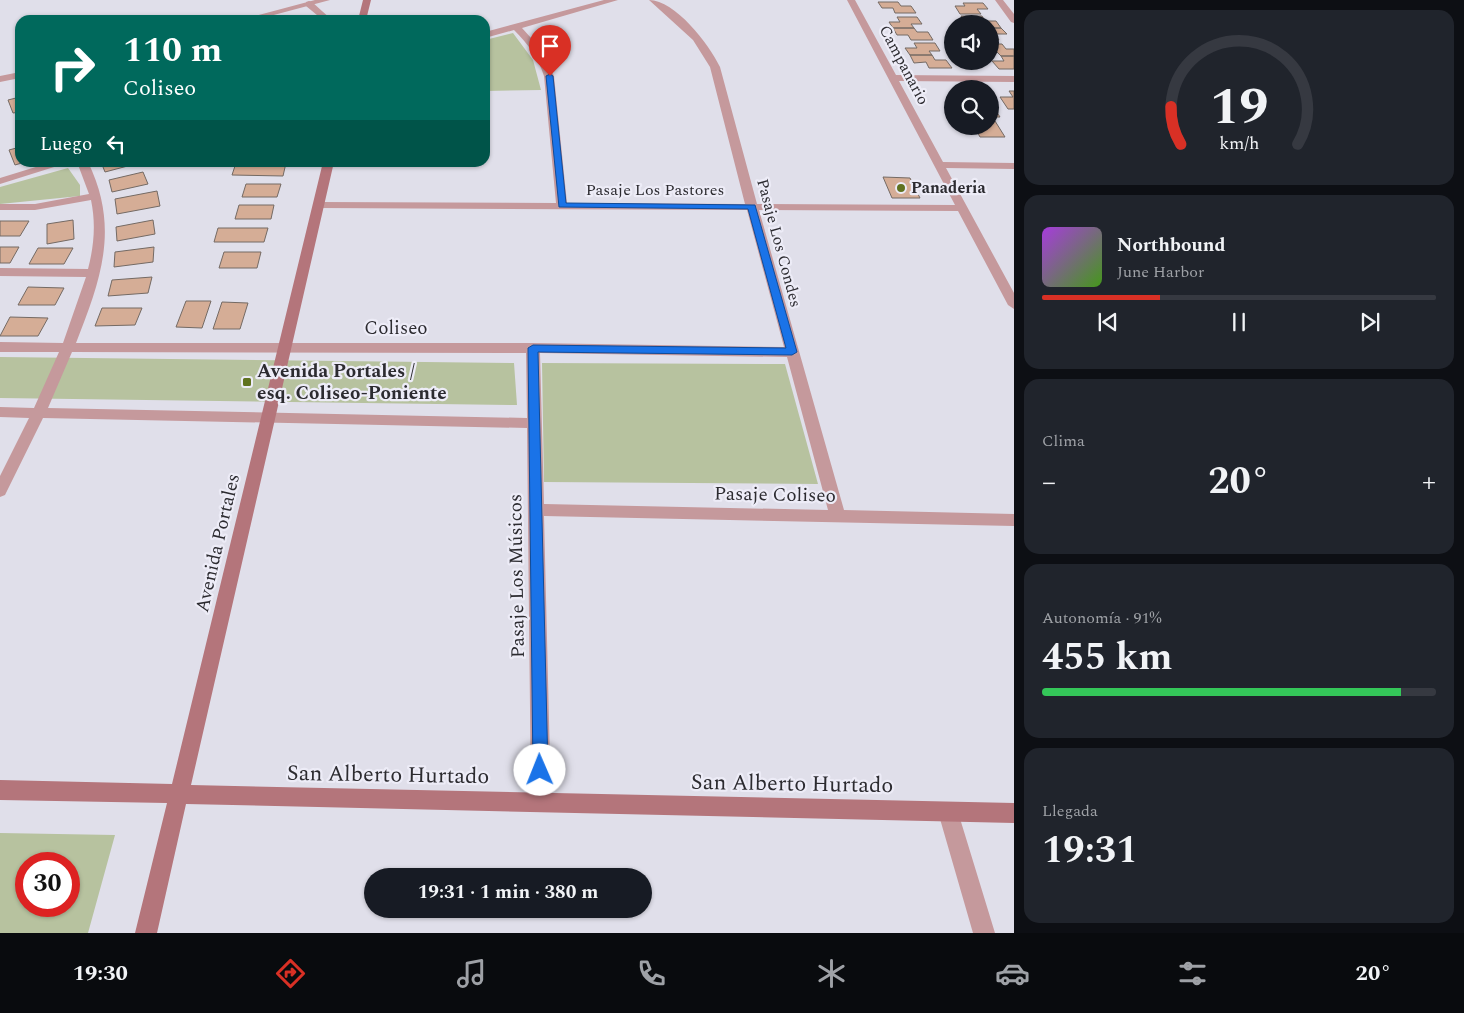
<!DOCTYPE html>
<html lang="es">
<head>
<meta charset="utf-8">
<style>
	:root { --surface:#171b24; --page:#20242c; --text:#f1f3f6; --muted:#9ea1a6; --line:#363941; --accent:#d93025 }
	body { margin:0; font-family:Spectral,serif; background:var(--page); color:var(--text); height:100vh; display:flex; flex-direction:column; font-size:19px; white-space:nowrap }
	* { box-sizing:border-box; margin:0 }
	p { font-size:16px; color:var(--muted) }
	.icon { flex:none; width:28px; height:28px; fill:none; stroke:currentColor; stroke-width:2; stroke-linecap:round; stroke-linejoin:round }
	.map { position:relative; flex:1; overflow:hidden }
	.side { display:flex; flex-direction:column; gap:10px; padding:10px; background:#0d0f14; width:450px }
	.side>* { flex:none }
	.hud { position:absolute; left:15px; top:15px; width:475px; height:152px; border-radius:15px; box-shadow:0 1px 4px #0004; background:#00695c; color:#fff; overflow:hidden }
	.fabs { position:absolute; left:944px; top:15px; display:grid; gap:10px }
	.fabs a { display:grid; place-items:center; width:55px; height:55px; border-radius:50%; background:var(--surface); box-shadow:0 1px 4px #0004; font-size:25px }
	.speed { position:absolute; left:15px; top:852px; display:flex; gap:10px; font-size:25px; font-weight:700; text-align:center }
	.speed>* { display:grid; place-content:center; width:65px; height:65px; border-radius:50%; background:var(--surface); box-shadow:0 1px 4px #0004; line-height:1 }
	.speed .limit { border:8px solid #d22; background:#fff; color:#111 }
	.pin { position:absolute; display:grid; place-items:center; width:42px; height:42px; color:#fff; margin:-51px -21px; border-radius:50% 50% 50% 0; rotate:-45deg; box-shadow:0 0 5px #0007 }
	.pin .icon { rotate:45deg }
	.me { position:absolute; width:55px; margin:-28px; rotate:359deg; stroke-linejoin:round; filter:drop-shadow(0 0 4px #0008) }
	.turn { display:flex; align-items:center; gap:18px; height:105px; padding:0 25px; font-size:22px }
	.turn .icon { width:65px; height:65px; stroke-width:2.5 }
	.turn b { display:block; font-size:35px; line-height:42px }
	.then { display:flex; align-items:center; height:48px; padding:0 25px; background:#0003; gap:10px; font-size:19px }
	.big { font-size:38px; font-weight:700; line-height:1.1 }
	.side .tile { flex:1; display:flex; flex-direction:column; justify-content:center; gap:8px; min-width:0; padding:0 18px; border-radius:15px; background:var(--page) }
	.side .dial { align-items:center; gap:0 }
	.dial svg { height:130px; overflow:visible; fill:none; stroke:var(--line); stroke-width:7; stroke-linecap:round; text-anchor:middle }
	.dial text { fill:var(--text); stroke:none }
	.song { display:flex; align-items:center; gap:15px }
	.cover { width:60px; height:60px; border-radius:8px; background:linear-gradient(135deg,hsl(280 70% 55%),hsl(100 70% 35%)) }
	.played { height:5px; border-radius:2px; background:linear-gradient(90deg,var(--accent) 30%,var(--line) 30%) }
	.keys { display:flex; justify-content:space-around; direction:ltr }
	.heat { display:flex; justify-content:space-between; align-items:center; font-size:28px; direction:ltr }
	.charge { height:8px; border-radius:4px; background:linear-gradient(90deg,#34c759 91%,var(--line) 0) }
	.trip { position:absolute; left:364px; top:868px; width:288px; height:50px; border-radius:25px; background:var(--surface); box-shadow:0 1px 4px #0004; font-weight:700; line-height:50px; text-align:center }
	.menu { display:flex; height:80px; justify-content:space-around; align-items:center; background:#090b0e; color:var(--muted) }
	.menu .icon { width:35px; height:35px }
	.menu .active { color:var(--accent) }
	.menu b { font-size:22px; color:var(--text) }
	main { display:flex; flex:1; min-height:0 }
	.map>svg:first-child { display:block }
	.green { fill:#b7c29f; fill-rule:evenodd }
	.building { fill:#d5ad96; stroke:#746a64 }
	.lines { fill:none; stroke-linecap:round; stroke-linejoin:round }
	.minor { fill:#c5999c; fill-rule:evenodd }
	.tertiary { fill:#c5999c; fill-rule:evenodd }
	.secondary { fill:#b4757b; fill-rule:evenodd }
	.route { fill:#1a73e8; stroke:#114b97 }
	.poi-dot { fill:#607220; stroke:#edecf7; stroke-width:2 }
	.labels { text-anchor:middle; dominant-baseline:central; stroke-width:4.5; stroke-linejoin:round; paint-order:stroke }
	.far-street-label { font-size:16px; fill:#2c2b30; stroke:#edecf7 }
	.far-poi-label { font-size:16px; font-weight:bold; fill:#2c2b30; stroke:#edecf7; text-anchor:start }
	.street-label { font-size:19px; fill:#2c2b30; stroke:#edecf7 }
	.poi-label { font-size:19px; font-weight:bold; fill:#2c2b30; stroke:#edecf7; text-anchor:start }
	.near-street-label { font-size:22px; fill:#2c2b30; stroke:#edecf7 }
</style>
</head>
<body>
<main>
<div class="map">
<svg width="1014" height="933" viewBox="0 0 1014 933">
	<rect width="100%" height="100%" fill="#e0dfea"/>
	<!-- green -->
	<path class="green" d="M513,33L533,60L541,90L485,91V40Z
		M68,168L80,185V196L0,204V187Z
		M0,357L514,363L517,405L0,398Z
		M542,363L785,364L818,484L544,482Z
		M0,833L115,835L88,933H0ZM26,864H69V906H26Z"/>
	<!-- building -->
	<path class="building" d="M878,2H898L901,6H911L916,13H895L893,8H882Z
		M963,3H983L988,9H977L981,14H960L955,6H965Z
		M961,16H982L985,21H996L1001,28H990V24H966Z
		M897,17H917L922,24H911L914,28H893L889,22H900Z
		M893,28H914L917,32H928L933,40H911L908,35H897Z
		M990,28H1001L1007,34H995L999,40H990Z
		M914,43H935L940,51H929L932,55H910L905,48H917Z
		M990,44H1002L1006,49H1014V56H1001L997,52H990Z
		M910,55H932L935,60H946L952,68H929L926,62L914,63Z
		M1001,56H1014V69H999L992,61H1004Z
		M1009,91H1014V109H1008L1000,97H1013Z
		M20,97V112L13,113L8,100Z
		M990,102L1000,117H990Z
		M990,121H995L1005,137H980L974,126H990Z
		M20,147V162H25L15,165L9,150Z
		M101,162H139V163L105,172Z
		M236,163H286L283,176L232,175Z
		M143,172L148,184L112,192L109,180Z
		M883,177L910,178L920,198H892Z
		M246,184H281L277,197H242Z
		M157,191L160,206L117,214L115,199Z
		M239,205H274L271,219H235Z
		M73,220L74,239L47,244V224Z
		M153,220L155,234L117,241L116,227Z
		M0,221H29L20,236H0Z
		M218,228H268L264,242H214Z
		M0,247H19L10,263H0Z
		M154,247L153,262L114,267L115,252Z
		M38,248H73L64,264H29Z
		M224,252H261L257,268H219Z
		M152,277L148,293L108,296L112,280Z
		M28,287L64,288L55,305H18Z
		M186,301H211L202,328L176,327Z
		M222,302L248,303L240,329H213Z
		M102,308H142L135,325L95,326Z
		M10,317L48,318L38,336H0Z"/>
	<g class="lines">
		<!-- minor -->
		<path class="minor" d="M604,0H618L522,28L541,49L554,76L567,203L745,204L710,67L693,40L649,0C675,0 709,44 720,67L757,204L955,205L847,0H855L896,75L1014,76V82L899,81L943,162L1014,163V169L946,168L1014,293V309L1008,305L958,211L759,210L844,510L1014,514V526L544,516L551,802L548,809L541,812L534,809L531,802L527,428L43,418L5,495L0,497V476L29,418L0,417V407L34,408L59,352H0V342L63,343L86,277L0,276V268L88,269C94,246 96,224 91,200L35,210H0V204H35L89,194L77,162H88C120,228 101,279 76,343H533L784,347L747,210L319,208L313,205L319,202L556,203L544,76C538,57 528,44 514,30L485,38V32ZM72,352L526,353L527,418L48,408ZM540,353L787,357L828,510L544,504Z
			M995,0H1003L1014,14V23L1011,22Z
			M309,1L312,2L332,20H323L306,6V2Z
			M52,162H70L0,184V178Z
			M948,802L955,805L958,812L995,933H973L938,812L941,805Z"/>
		<!-- tertiary -->
		<path class="tertiary" d="M315,0H330L255,20H240Z
			M20,72V78L0,82V76Z"/>
		<!-- secondary -->
		<path class="secondary" d="M363,0H371L366,20H358Z
			M323,162H334L191,785L1014,803V823L186,804L157,933H135L167,803L0,800V780L172,784Z"/>
	</g>
	<!-- route -->
	<path class="route" d="M550,74L553,76L566,203L755,205L797,352L792,355L538,352L548,770L546,775L540,777L535,775L533,770L528,348L533,345L786,348L748,209L559,207L546,76Z"/>
	<!-- markers -->
	<g class="poi-dot">
		<circle cx="901" cy="188" r="5"/>
		<rect x="242" y="377" width="10" height="10" rx="2.5"/>
	</g>
	<g class="labels">
		<!-- far-street labels -->
		<g class="far-street-label">
			<text transform="translate(904 65) rotate(62)">Campanario</text>
			<text x="655" y="190">Pasaje Los Pastores</text>
			<text transform="translate(779 243) rotate(75)">Pasaje Los Condes</text>
		</g>
		<!-- far-poi labels -->
		<g class="far-poi-label">
			<text x="911" y="188">Panaderia</text>
		</g>
		<!-- street labels -->
		<g class="street-label">
			<text x="396" y="328">Coliseo</text>
			<text transform="translate(775 495) rotate(1)">Pasaje Coliseo</text>
			<text transform="translate(218 543) rotate(-77)">Avenida Portales</text>
			<text transform="translate(517 576) rotate(-91)">Pasaje Los Músicos</text>
		</g>
		<!-- poi labels -->
		<g class="poi-label">
			<text x="257" y="371">Avenida Portales /<tspan x="257" dy="22">esq. Coliseo-Poniente</tspan></text>
		</g>
		<!-- near-street labels -->
		<g class="near-street-label">
			<text transform="translate(388 775) rotate(1)">San Alberto Hurtado</text>
			<text transform="translate(792 784) rotate(1)">San Alberto Hurtado</text>
		</g>
	</g>
</svg>
<div class="fabs">
<a><svg class="icon" aria-label="sound" viewBox="0 0 24 24"><path d="M4 9h4l5-4v14l-5-4H4zM17 9q2 3 0 6"/></svg></a>
<a><svg class="icon" aria-label="search" viewBox="0 0 24 24"><circle cx="10" cy="10" r="6"/><path d="M15 15l6 6"/></svg></a>
</div>
<div class="speed"><div class="limit">30</div></div>
<div class="pin" style="left:550px;top:76px;background:#d93025"><svg class="icon" aria-label="arrive" viewBox="0 0 24 24"><path d="M6 21V4h12l-3 4 3 4H6"/></svg></div>
<svg class="me" style="left:540px;top:770px" viewBox="-20 -20 40 40"><circle r="19" fill="#fff"/><path d="M0-13L10 11 0 6-10 11z" fill="#1a73e8"/></svg>
<div class="trip">19:31 · 1 min · 380 m</div>
<div class="hud">
<div class="turn"><svg class="icon" aria-label="right" viewBox="0 0 24 24"><path d="M7 20v-9h11M14 6l5 5-5 5"/></svg><div><b>110 m</b>Coliseo</div></div>
<div class="then">Luego<svg class="icon" aria-label="left" viewBox="0 0 24 24"><path d="M17 20v-9H6M10 6l-5 5 5 5"/></svg></div>
</div>
</div>
<section class="side">
<div class="tile dial"><svg viewBox="0 0 100 80">
<path d="M14 69A42 42 0 1 1 86 69"/>
<path d="M14 69A42 42 0 0 1 8 46" stroke="#d93025"/>
<text x="50" y="56" font-size="32" font-weight="700">19</text>
<text x="50" y="72" font-size="11">km/h</text>
</svg></div>
<div class="tile">
<div class="song"><i class="cover"></i><div><b>Northbound</b><p>June Harbor</p></div></div>
<div class="played"></div>
<div class="keys"><svg class="icon" aria-label="previous" viewBox="0 0 24 24"><path d="M18 5L8 12l10 7zM5 5v14"/></svg><svg class="icon" aria-label="pause" viewBox="0 0 24 24"><path d="M8 5v14M16 5v14"/></svg><svg class="icon" aria-label="next" viewBox="0 0 24 24"><path d="M6 5l10 7-10 7zM19 5v14"/></svg></div>
</div>
<div class="tile"><p>Clima</p>
<div class="heat"><a>−</a><b class="big">20°</b><a>+</a></div>
</div>
<div class="tile"><p>Autonomía · 91%</p><b class="big">455 km</b><div class="charge"></div></div>
<div class="tile"><p>Llegada</p><b class="big">19:31</b></div>
</section>
</main>
<nav class="menu">
<b>19:30</b>
<svg class="icon active" aria-label="directions" viewBox="0 0 24 24"><path d="M12 3l9 9-9 9-9-9zM9 14v-3h6M13 9l2 2-2 2"/></svg>
<svg class="icon" aria-label="music" viewBox="0 0 24 24"><path d="M9 18V5l10-2v13"/><circle cx="6" cy="18" r="3"/><circle cx="16" cy="16" r="3"/></svg>
<svg class="icon" aria-label="phone" viewBox="0 0 24 24"><path d="M5 4h4l2 5-3 2q2 4 5 5l2-3 5 2v4C11 20 4 13 5 4z"/></svg>
<svg class="icon" aria-label="climate" viewBox="0 0 24 24"><path d="M12 3v18M4 7l16 10M4 17L20 7"/></svg>
<svg class="icon" aria-label="car" viewBox="0 0 24 24"><path d="M5 17H2v-5l4-1 3-4h7l3 4 3 1v5h-3M9 17h6M6 11h13"/><circle cx="7" cy="17" r="2"/><circle cx="17" cy="17" r="2"/></svg>
<svg class="icon" aria-label="filters" viewBox="0 0 24 24"><path d="M4 7h16M4 17h16"/><circle cx="9" cy="7" r="2"/><circle cx="15" cy="17" r="2"/></svg>
<b>20°</b>
</nav>
</body>
</html>
